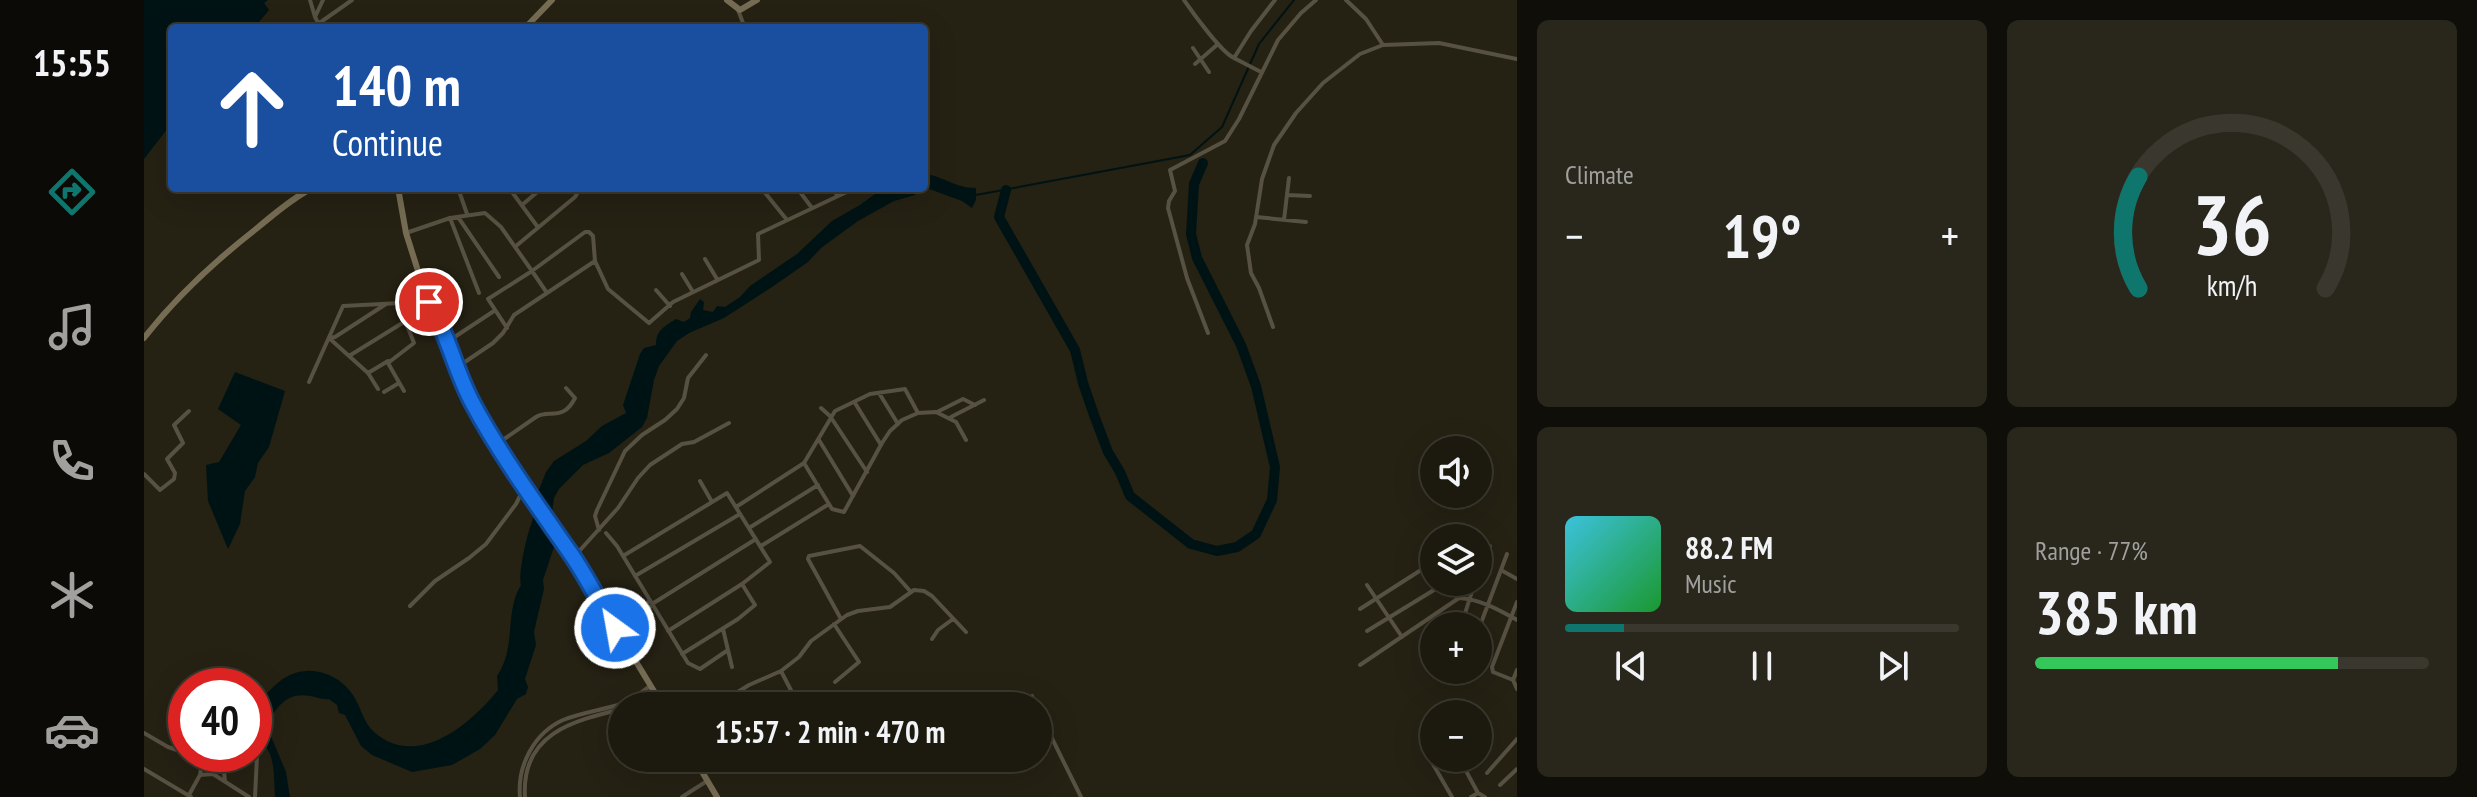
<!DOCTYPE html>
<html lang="en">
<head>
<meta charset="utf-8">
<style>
	:root { --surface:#1c190e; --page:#29261c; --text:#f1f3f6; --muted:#a0a09e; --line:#3a382e; --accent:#0f766e }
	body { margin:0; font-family:"PT Sans Narrow",sans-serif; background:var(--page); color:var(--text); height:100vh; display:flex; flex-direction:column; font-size:30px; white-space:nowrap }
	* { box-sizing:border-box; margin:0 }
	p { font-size:26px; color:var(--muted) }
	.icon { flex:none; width:44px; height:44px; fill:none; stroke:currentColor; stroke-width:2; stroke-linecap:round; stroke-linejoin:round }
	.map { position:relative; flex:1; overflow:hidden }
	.details { display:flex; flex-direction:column; gap:20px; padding:20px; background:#0f0e08; width:960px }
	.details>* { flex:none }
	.hud { position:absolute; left:24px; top:24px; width:760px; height:168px; border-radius:8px; box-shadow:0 8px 32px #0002,0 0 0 2px var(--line); background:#1a4fa0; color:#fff; overflow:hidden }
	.tools { position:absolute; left:1276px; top:436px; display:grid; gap:16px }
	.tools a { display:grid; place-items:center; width:72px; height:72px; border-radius:50%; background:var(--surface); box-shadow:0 8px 32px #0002,0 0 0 2px var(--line); font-size:40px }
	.speed { position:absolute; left:24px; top:668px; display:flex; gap:16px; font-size:40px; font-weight:700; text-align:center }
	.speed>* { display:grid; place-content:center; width:104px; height:104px; border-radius:50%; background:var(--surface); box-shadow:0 8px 32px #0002,0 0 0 2px var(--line); line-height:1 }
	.speed .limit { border:12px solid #d22; background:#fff; color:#111 }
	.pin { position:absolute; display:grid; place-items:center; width:68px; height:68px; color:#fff; margin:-34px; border:4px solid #fff; border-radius:50%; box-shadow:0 2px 8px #0007 }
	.me { position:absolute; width:88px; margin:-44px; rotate:328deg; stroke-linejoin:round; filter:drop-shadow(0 0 6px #0008) }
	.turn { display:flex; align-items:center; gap:28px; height:168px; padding:0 32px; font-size:36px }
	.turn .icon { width:104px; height:104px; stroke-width:2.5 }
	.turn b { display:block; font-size:56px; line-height:68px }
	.big { font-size:60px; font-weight:700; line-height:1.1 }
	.details .widget { flex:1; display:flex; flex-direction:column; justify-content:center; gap:12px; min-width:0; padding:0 28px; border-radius:12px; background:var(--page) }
	.details .dial { align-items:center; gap:0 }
	.dial svg { height:208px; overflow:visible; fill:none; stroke:var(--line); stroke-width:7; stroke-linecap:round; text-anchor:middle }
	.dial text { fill:var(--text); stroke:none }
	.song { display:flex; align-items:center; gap:24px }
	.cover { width:96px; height:96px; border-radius:12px; background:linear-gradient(135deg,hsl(190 70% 55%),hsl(130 70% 35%)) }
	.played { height:8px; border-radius:4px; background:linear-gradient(90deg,var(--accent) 15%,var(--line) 15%) }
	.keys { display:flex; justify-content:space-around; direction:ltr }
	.heat { display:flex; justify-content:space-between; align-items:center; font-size:44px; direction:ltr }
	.charge { height:12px; border-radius:6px; background:linear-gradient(90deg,#34c759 77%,var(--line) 0) }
	.details .tiles { flex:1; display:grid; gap:20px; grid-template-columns:repeat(2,1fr) }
	.trip { position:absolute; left:464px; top:692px; width:444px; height:80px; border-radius:40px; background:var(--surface); box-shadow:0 8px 32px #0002,0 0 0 2px var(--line); font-weight:700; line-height:80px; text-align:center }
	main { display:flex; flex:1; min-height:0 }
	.tab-bar { display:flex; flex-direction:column; width:144px; justify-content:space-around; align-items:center; background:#0b0a06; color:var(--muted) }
	.tab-bar .icon { width:56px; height:56px }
	.tab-bar .active { color:var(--accent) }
	.tab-bar b { font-size:36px; color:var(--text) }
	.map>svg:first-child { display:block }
	.water { fill:#001314 }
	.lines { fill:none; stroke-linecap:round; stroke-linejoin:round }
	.stream { stroke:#001314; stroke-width:2 }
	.river { stroke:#001314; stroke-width:10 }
	.street { stroke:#575142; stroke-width:4 }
	.secondary { stroke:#766c53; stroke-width:6 }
	.route-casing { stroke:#114b97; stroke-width:20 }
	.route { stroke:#1a73e8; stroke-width:14 }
</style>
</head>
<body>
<main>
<nav class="tab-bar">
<b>15:55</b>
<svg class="icon active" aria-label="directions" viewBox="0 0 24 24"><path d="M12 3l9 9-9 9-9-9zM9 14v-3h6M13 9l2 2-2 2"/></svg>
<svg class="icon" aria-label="music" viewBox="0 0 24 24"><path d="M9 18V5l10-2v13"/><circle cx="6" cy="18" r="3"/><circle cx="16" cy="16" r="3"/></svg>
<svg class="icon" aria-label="phone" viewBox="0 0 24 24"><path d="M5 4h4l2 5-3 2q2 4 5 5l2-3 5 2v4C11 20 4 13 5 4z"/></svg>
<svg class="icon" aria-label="climate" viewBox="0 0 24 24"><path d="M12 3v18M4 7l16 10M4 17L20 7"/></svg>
<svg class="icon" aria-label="car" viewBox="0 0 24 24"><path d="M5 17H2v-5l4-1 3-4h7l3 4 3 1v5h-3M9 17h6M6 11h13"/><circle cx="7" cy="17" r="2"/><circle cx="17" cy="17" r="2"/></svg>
</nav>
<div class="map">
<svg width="1373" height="797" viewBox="0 0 1373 797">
	<rect width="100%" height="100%" fill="#252113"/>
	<!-- water -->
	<path class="water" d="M0,0H124L120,3L125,10L110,28H28V123L0,159Z
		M780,174C800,176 810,188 832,188V200L828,208L818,201L780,187Z
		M739,188H777L772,189L771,195L750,201L714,221L677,248L664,262L628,287L580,318L545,333L533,341L515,366L510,380L503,418L498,427L465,453L439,465L415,489L410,498L408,512L412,541L399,580L400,589L390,632L392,645L381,679L384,687L382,694L373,699L351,735L336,749L308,765L268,772L228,755L217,746L201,715L195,713L193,705L185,699C178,700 173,697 166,696C145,692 135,704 125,720L126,734L142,772L146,797H131C130,784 131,767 126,754C119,738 107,738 110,717C112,704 125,690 135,682C159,662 192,670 209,695C217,707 219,722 230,732C273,770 327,724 354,690L353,676C373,647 360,613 377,585C373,573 387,513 396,506L392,497L402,472L410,461L442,441L458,426L482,413L479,405L496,354L500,348L512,345C512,330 520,327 532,319L540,322L546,318L547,312L556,299L560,302L559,310L569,312L573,306L581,307L596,297L606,286L653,254L688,221L716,205Z
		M91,372L141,391L125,447L114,463L111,477L101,491L96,524L84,549L64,501L62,465L75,462L97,425L74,409Z"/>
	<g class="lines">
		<!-- stream -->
		<path class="stream" d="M832,195L1046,155L1078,127L1115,44L1150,0"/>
		<!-- river -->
		<path class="river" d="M862,190L855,217L931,350L939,383L950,415L964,452L976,472L986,496L1047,544L1073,551L1093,547L1112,534L1128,500L1131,467L1112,386L1097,345L1053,258L1047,234L1050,184L1059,163"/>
		<!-- street -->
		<path class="street" d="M166,0L171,17
			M1040,0C1049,13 1077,52 1090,58L1107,31L1131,0
			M1202,0L1222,19L1239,45
			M594,10L601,28
			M174,24L208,0
			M138,25L140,28
			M177,28L171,17L179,0
			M1049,48L1065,72
			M1090,58L1117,72
			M1051,64L1074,44
			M314,188L323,214
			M365,188L393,226
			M653,188L668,208
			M688,188L694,196
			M618,189L643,220
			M1143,195L1166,196
			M378,205L398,188
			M314,217L355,277
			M1112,217L1162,222
			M306,218L335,293
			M1140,220L1145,178
			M262,233L306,218L341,213L357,227L388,271L441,232H445L449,236L451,261L370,315L359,333L349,343L312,368
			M372,246L431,197L434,192L433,188
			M561,259L573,279
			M451,261L464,289L505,323L529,302L615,260L614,234L711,188
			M538,274L549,292
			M512,290L526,306
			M242,304L191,337L185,338L224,373L244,361
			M1129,327L1115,288L1107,273L1103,245L1111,224L1118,179L1130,145L1152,113L1179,83L1216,54L1239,45L1295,43L1373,59
			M363,328L344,299L388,271L403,293
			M1064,333L1043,278L1024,208L1025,201L1031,191L1026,170L1081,141L1095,119L1134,40L1157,13L1172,0
			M303,342L350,311
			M205,356L260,322
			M224,373L234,389
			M165,382L199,306L257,303
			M260,391L244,363L270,343L255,305L281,293
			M240,392L255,383
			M735,393L754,424
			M711,403L737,445
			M677,408L686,416L723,472
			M793,412L819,399L831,405
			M807,417L840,400
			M675,440L709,496
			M353,444C366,435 379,426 392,417C405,409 419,422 431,398L422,388
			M660,463L688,509L700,512L738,443L746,431L758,420L774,413L792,412L812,422L822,440
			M0,474L16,490L30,479L31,473L23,459L39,443L30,425L45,411
			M556,481L568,502
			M592,507L660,463L691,411L726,394L761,389L774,413
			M605,528L674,485
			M455,530L451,516L453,510L481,451L498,435L521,420L533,409L540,398L544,378L562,355
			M462,533L473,546L544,663L556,669L584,650
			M617,546L685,504
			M479,556L583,493L626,562L598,584L524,631
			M429,558L474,508L494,478L506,465L538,444L550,442L585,423
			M1357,570L1373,579
			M1334,575L1346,546
			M491,576L596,514
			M1223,585L1258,637
			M508,604L612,539
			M266,606L291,581L325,558L342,544L372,504L381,486
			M1216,609L1277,570
			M697,619L664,559L665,556L716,546L750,573L767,592
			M469,624L506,601
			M690,624L715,662L691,682
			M1317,626L1331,582
			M471,628L509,605
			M579,629L588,667
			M1223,631L1303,582
			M1334,631L1363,554
			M788,639L794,630L809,619
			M538,654L594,619L611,605L598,584
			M1216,665L1315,598C1336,599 1355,610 1373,620
			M1373,670L1369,680L1373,689
			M637,671L651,698L652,706
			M1369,680L1349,672L1348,667L1373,602
			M888,696L892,706
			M487,706L509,690
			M571,706L605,685L637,671L655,657L667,641L703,615L714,611L746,607L770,590L780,591L788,596L822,632
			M894,710L937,797
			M0,733L24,747L42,753
			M1286,749L1290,747
			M46,754L79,764V754
			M59,757L56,775L69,774L105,797
			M1315,758L1334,793
			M1286,759L1308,797
			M79,764L81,781
			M0,769L47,797
			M1343,773L1373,739
			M1356,785L1373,769
			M45,795L56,775
			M111,797L113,756
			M376,797C373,766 390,733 419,720C439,712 460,710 480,703C489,699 498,692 506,686
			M381,797C377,734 428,721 478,709
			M538,797L563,781
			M1327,797L1334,793L1341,797"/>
		<!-- secondary -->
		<path class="secondary" d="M583,0L596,10L613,0
			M381,28L408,0
			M254,188L262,233L281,293L298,328L310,364L322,392L353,444L429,558L519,706
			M0,338C32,297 71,261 112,229C130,214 148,199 168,188
			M550,758L573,797"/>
	</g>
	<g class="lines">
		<!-- route casing -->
		<g class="route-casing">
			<path id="route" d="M285,302C304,334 311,371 329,404C357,456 393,505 427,554C443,577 456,604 471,628"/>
		</g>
		<!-- route -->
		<use href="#route" class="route"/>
	</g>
</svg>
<div class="tools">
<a><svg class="icon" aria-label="sound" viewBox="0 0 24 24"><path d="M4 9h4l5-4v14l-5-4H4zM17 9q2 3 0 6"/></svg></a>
<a><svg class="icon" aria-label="layers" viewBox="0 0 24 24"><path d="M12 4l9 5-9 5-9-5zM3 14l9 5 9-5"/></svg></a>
<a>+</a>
<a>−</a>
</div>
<div class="speed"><div class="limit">40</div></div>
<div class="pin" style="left:285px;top:302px;background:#d93025"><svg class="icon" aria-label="arrive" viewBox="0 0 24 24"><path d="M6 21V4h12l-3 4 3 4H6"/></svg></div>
<svg class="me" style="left:471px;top:628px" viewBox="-20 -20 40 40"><circle r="17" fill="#1a73e8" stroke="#fff" stroke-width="3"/><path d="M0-11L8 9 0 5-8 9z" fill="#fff"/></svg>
<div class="trip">15:57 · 2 min · 470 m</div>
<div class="hud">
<div class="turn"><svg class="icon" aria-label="ahead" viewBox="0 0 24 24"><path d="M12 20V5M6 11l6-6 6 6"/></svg><div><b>140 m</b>Continue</div></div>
</div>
</div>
<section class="details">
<div class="tiles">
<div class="widget"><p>Climate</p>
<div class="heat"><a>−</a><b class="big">19°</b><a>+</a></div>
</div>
<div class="widget dial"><svg viewBox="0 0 100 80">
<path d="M14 69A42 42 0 1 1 86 69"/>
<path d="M14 69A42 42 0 0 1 14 26" stroke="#0f766e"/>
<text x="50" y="56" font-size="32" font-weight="700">36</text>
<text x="50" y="72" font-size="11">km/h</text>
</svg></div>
<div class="widget">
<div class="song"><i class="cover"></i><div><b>88.2 FM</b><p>Music</p></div></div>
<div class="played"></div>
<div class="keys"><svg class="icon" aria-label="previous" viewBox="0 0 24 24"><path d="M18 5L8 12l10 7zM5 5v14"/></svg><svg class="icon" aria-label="pause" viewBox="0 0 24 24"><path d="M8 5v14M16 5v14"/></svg><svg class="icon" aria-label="next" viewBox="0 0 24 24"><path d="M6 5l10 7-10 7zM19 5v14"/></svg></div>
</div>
<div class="widget"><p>Range · 77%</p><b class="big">385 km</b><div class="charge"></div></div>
</div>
</section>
</main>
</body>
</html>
